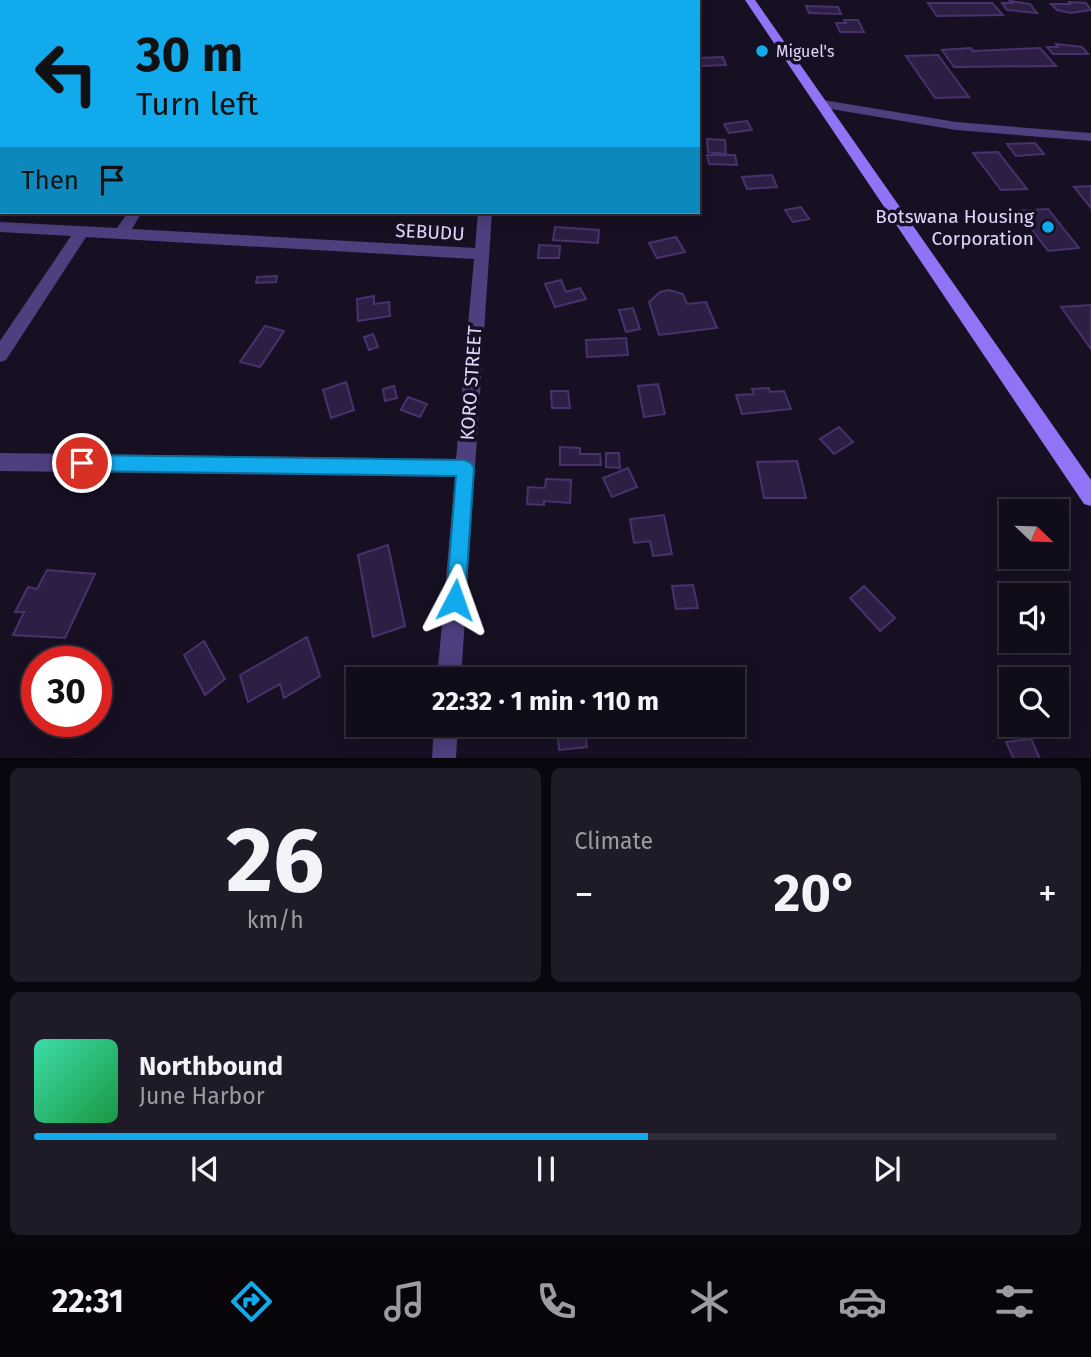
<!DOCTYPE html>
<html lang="en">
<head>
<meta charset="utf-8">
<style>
	:root { --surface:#110c1a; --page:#1e1a27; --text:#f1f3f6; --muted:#9c9ba2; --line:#302c39; --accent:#11aaec }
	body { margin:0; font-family:"Fira Sans",sans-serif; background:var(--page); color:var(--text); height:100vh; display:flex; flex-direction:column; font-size:26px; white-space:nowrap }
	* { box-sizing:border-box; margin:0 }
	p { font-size:23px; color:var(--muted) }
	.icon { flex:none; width:38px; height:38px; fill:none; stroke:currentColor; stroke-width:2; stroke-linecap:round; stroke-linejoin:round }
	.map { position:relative; height:758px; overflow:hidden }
	.side { display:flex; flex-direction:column; gap:10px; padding:10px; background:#09070e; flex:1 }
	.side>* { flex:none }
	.hud { position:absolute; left:0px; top:0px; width:700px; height:214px; box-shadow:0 4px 18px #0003,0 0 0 2px var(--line); background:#11aaec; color:#111; overflow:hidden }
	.needle { width:46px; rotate:113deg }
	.controls { position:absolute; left:999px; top:499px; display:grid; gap:14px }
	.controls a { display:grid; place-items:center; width:70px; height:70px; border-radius:0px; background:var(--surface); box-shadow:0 4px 18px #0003,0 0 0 2px var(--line); font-size:35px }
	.speed { position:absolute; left:21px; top:646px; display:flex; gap:14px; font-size:35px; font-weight:700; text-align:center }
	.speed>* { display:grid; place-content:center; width:91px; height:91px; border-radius:50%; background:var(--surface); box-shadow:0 4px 18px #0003,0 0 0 2px var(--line); line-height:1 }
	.speed .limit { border:10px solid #d22; background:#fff; color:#111 }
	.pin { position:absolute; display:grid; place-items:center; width:60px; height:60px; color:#fff; margin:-30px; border:4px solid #fff; border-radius:50%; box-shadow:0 2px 7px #0007 }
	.me { position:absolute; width:77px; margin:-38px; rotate:4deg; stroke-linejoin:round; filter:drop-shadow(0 0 5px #0008) }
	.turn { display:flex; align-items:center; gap:24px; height:147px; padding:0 21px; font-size:32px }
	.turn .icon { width:91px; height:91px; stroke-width:2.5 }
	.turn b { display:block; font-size:49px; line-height:60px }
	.then { display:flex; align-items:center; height:66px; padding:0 21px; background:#0003; gap:14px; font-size:26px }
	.big { font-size:52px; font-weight:700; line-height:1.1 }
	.side .widget { flex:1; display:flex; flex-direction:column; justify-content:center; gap:10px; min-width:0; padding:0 24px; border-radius:10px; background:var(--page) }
	.side .dial { align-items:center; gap:0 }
	.dial b { font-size:91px; line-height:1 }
	.song { display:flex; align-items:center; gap:21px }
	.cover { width:84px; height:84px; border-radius:10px; background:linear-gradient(135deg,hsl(160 70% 55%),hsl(140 70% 35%)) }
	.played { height:7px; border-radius:4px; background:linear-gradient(90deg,var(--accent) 60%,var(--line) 60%) }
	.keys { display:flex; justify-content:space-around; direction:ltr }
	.heat { display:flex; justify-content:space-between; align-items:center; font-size:38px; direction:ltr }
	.side .tiles { flex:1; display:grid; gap:10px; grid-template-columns:1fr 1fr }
	.widget:last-child { grid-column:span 2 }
	.trip { position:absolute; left:346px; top:667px; width:399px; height:70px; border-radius:0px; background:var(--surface); box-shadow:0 4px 18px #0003,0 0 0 2px var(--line); font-weight:700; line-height:70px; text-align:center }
	.tab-bar { display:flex; height:112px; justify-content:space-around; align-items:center; background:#07050a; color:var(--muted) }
	.tab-bar .icon { width:49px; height:49px }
	.tab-bar .active { color:var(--accent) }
	.tab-bar b { font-size:32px; color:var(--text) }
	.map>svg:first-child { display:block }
	.building { fill:#2d1e43; stroke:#49316d; stroke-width:2 }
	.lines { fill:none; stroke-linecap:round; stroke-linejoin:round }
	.street { fill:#4e3f7f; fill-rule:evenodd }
	.secondary { fill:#9174f5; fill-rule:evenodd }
	.route { fill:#11aaec; stroke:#0b6e99; stroke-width:2 }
	.poi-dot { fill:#11aaec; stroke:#171023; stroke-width:2.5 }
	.labels { text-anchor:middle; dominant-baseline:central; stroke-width:7; stroke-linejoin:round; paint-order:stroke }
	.far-poi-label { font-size:16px; fill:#e2d6fc; stroke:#171023; text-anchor:start }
	.poi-label { font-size:19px; fill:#e2d6fc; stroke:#171023; text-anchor:end }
	.street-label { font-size:19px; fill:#e2d6fc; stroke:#171023 }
</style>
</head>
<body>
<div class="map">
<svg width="1091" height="759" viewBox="0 0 1091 759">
	<rect width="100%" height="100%" fill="#171023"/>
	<!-- building -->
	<path class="building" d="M1010,1L1030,4L1037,13L1007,10L1002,3H1012Z
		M1069,2L1086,3L1091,10L1071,13L1057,10L1051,4H1070Z
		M928,3H992L1003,15L937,16Z
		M806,6L838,7L841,14L809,13Z
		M844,20H858L864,32H840L836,23H846Z
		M1056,44L1082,47L1088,54H1053L1047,47H1058Z
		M971,48L973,51L1040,48L1056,66L954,67L942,50Z
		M938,55L969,97L935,98L906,56Z
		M723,57L726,65L700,66L698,62V58Z
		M747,121L752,130L729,133L724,124Z
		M707,139L725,140L726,154L708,152Z
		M1035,143L1044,154L1016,156L1007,144Z
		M998,152L1027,189L1001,190L973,153Z
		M707,155H735L737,165L709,164Z
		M772,175L777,187L747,189L742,177Z
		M1091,186V208L1074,187Z
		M801,207L809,219L793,222L785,210Z
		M1048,209L1079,248L1048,251L1018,211Z
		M555,227L599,230L598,243L553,240Z
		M676,237L685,252L657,258L649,243Z
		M539,245L560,246L559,258H538Z
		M277,276L276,282L256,283L257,277Z
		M561,280L566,292L580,288L586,299L555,307L545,284Z
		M669,290L683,294L687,304L706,302L717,328L659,335L649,302L660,292Z
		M374,296V304L389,302L390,316L358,321L357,299Z
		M1091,305V349L1061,307Z
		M633,308L640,329L626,332L619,310Z
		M265,326L284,331L260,367L240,362Z
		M373,334L378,347L369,350L364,337Z
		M626,338L628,355L587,357L586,340Z
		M346,382L354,410L331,418L323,390Z
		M658,384L665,414L644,417L638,386Z
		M394,386L397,398L385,401L383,389Z
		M769,388L770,392L784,391L791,409L742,414L736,395L754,394L752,389Z
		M551,391H568L570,408H552Z
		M408,397L427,404L420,417L401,410Z
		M839,427L853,442L834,454L820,439Z
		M560,447L580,448V454H600L601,465H560Z
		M606,453H619L620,468L606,467Z
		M797,461L806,498H764L757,462Z
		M628,468L637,487L612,497L603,478Z
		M546,479L571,480L570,503L544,501V505L527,504L528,487L545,488Z
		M664,515L672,554L653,556L650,541L634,543L630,519Z
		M388,545L405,626L373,637L358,555Z
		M47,570L95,574L65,638L13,635L24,612H15L28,587L37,589Z
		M693,585L698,608L676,609L672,586Z
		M864,586L895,618L880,631L850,598Z
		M307,637L320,676L284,698L280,684L248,702L240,675Z
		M204,641L225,679L205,695L184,655Z
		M557,724H584L587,747L559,750Z
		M662,724H703L667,738Z
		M1031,739L1040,759H1014L1006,742Z"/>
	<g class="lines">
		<!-- street -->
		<path class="street" d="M39,0H50L38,2Z
			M150,0H160L149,2Z
			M267,0H277L266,2Z
			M498,0H508V2H498Z
			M0,37H2L0,45Z
			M823,100L956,122L1091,133V141L956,130L819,107V101Z
			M128,212H142L132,229L475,248L478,212H492L461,679H437L455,477L0,471V453L456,459L474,259L86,237L6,360L0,362V341L71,236L0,232V222L117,228Z
			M434,724H458L456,759H432Z"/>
		<!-- secondary -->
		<path class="secondary" d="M745,0H755L1091,480V506L1084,504Z"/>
	</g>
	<!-- route -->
	<path class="route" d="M82,455L465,460L471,463L474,468L465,600L462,607L455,610L448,607L446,600L456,476L82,471L76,469L73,463L76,457Z"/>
	<!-- markers -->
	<g class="poi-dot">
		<circle cx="762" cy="51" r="7"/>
		<circle cx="1048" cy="227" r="7"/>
	</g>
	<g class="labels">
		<!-- far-poi labels -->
		<g class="far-poi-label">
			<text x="776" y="51">Miguel's</text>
		</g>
		<!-- poi labels -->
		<g class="poi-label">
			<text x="1034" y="216">Botswana Housing<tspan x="1034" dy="22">Corporation</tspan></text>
		</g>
		<!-- street labels -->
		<g class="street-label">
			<text transform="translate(430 232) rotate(3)">SEBUDU</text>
			<text transform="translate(471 383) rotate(-86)">KORO STREET</text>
		</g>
	</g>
</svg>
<div class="controls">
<a><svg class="needle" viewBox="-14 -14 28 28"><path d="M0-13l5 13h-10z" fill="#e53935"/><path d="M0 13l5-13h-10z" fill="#9c9ba2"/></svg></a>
<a><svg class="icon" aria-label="sound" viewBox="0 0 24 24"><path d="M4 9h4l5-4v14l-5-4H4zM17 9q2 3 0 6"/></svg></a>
<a><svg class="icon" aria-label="search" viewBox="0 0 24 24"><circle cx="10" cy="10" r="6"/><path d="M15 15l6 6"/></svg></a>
</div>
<div class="speed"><div class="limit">30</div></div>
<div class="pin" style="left:82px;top:463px;background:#d93025"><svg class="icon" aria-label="arrive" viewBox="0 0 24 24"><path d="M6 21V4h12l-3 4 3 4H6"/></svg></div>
<svg class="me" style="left:455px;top:600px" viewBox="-20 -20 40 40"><path d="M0-17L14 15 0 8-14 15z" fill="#11aaec" stroke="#fff" stroke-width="4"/></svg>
<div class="trip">22:32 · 1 min · 110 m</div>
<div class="hud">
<div class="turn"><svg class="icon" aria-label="left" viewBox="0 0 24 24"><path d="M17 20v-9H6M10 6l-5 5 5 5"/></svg><div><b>30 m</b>Turn left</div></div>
<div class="then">Then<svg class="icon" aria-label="arrive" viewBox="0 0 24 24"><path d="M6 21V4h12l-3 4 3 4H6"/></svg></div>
</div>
</div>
<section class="side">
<div class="tiles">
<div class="widget dial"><b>26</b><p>km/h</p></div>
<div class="widget"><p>Climate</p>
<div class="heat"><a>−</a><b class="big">20°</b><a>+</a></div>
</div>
<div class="widget">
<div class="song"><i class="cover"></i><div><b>Northbound</b><p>June Harbor</p></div></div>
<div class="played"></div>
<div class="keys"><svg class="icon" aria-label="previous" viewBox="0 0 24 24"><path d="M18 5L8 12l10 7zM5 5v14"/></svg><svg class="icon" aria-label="pause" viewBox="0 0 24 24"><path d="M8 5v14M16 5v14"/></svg><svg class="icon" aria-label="next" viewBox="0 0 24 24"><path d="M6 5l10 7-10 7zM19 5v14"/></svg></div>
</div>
</div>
</section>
<nav class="tab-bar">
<b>22:31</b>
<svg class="icon active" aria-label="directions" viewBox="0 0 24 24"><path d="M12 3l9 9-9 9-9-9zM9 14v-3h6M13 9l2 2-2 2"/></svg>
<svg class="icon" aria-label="music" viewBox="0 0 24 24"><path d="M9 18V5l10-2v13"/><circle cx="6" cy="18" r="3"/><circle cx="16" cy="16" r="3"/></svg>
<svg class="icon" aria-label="phone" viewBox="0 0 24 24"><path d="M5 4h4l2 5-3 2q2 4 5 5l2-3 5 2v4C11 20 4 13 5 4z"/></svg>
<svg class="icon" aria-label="climate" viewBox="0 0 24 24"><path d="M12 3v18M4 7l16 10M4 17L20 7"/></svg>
<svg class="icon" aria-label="car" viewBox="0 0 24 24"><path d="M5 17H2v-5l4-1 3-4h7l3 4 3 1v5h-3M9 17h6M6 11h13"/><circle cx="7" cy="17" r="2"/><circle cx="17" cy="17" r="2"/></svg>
<svg class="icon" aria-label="filters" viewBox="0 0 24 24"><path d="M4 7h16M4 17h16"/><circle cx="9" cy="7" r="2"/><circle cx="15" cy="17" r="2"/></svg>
</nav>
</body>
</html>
